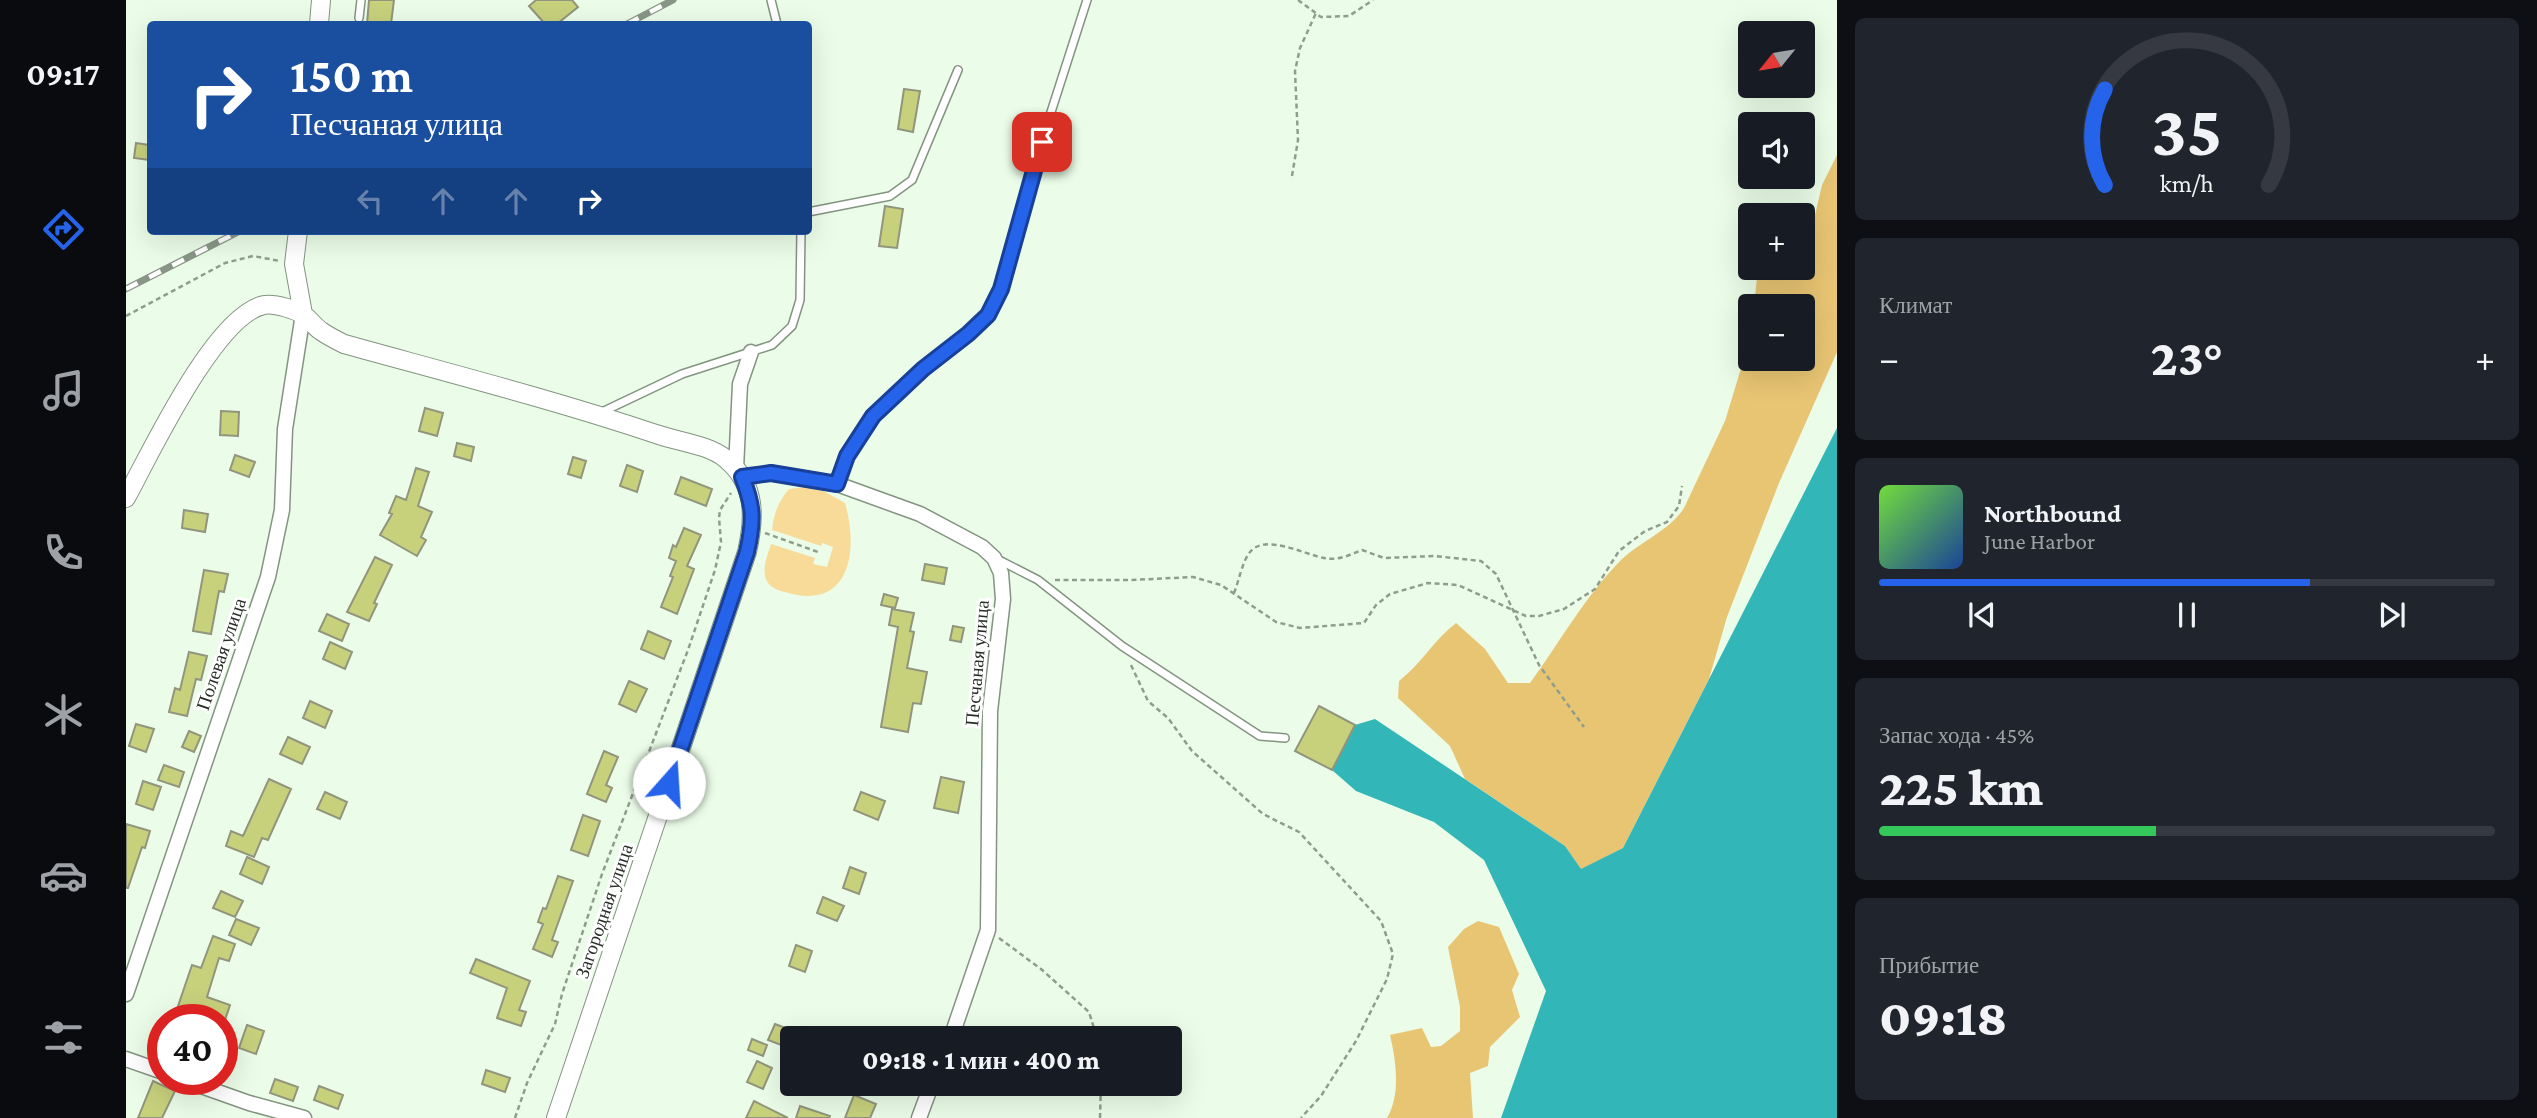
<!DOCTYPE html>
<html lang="ru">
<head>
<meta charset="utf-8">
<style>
	:root { --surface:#171b24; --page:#20242c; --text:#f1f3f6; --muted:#9ea1a6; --line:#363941; --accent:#2563eb }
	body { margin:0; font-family:"Crimson Pro",serif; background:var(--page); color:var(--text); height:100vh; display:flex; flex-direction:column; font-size:26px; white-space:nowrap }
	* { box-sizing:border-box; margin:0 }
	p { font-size:23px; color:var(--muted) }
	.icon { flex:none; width:38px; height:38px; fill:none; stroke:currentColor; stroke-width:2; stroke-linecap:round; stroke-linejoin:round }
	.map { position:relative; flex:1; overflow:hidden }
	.details { display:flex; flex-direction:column; gap:18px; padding:18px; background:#0d0f14; width:700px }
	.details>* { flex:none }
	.top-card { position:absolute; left:21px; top:21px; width:665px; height:214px; border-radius:7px; box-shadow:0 7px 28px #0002; background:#1a4fa0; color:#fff; overflow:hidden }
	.needle { width:46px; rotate:240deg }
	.buttons { position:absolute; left:1612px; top:21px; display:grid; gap:14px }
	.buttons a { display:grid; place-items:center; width:77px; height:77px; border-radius:7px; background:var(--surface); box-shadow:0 7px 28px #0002; font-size:35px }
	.speed { position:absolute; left:21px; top:1004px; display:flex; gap:14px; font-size:35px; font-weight:700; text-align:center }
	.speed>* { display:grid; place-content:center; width:91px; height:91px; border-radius:50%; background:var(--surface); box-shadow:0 7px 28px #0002; line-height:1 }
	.speed .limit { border:10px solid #d22; background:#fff; color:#111 }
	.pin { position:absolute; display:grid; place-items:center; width:60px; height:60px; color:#fff; margin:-30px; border-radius:14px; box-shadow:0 4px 10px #0006 }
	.me { position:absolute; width:77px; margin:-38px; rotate:19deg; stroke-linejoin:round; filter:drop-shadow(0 0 5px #0008) }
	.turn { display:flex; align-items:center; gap:24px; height:147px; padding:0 28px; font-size:32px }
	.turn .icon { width:91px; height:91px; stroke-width:2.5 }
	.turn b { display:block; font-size:49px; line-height:60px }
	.lanes { display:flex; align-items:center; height:66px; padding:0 28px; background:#0003; justify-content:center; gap:35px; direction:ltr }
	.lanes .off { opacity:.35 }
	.big { font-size:52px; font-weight:800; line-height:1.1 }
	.details .card { flex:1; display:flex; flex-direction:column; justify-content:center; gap:10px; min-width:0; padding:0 24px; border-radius:10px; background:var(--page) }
	.details .dial { align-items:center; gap:0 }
	.dial svg { height:182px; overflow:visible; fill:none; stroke:var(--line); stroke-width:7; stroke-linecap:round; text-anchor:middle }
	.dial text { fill:var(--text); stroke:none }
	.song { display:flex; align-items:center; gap:21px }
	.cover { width:84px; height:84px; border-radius:10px; background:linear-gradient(135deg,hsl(100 70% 55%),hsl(220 70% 35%)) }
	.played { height:7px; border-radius:4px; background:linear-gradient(90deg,var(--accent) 70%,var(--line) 70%) }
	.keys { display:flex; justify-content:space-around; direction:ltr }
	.heat { display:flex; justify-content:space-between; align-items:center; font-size:38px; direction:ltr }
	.charge { height:10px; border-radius:5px; background:linear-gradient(90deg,#34c759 45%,var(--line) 0) }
	.trip { position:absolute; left:654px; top:1026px; width:402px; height:70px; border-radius:7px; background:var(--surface); box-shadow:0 7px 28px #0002; font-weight:800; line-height:70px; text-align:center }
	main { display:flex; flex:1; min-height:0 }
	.tabs { display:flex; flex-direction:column; width:126px; justify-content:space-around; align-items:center; background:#090b0e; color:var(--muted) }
	.tabs .icon { width:49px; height:49px }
	.tabs .on { color:var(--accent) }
	.tabs b { font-size:32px; color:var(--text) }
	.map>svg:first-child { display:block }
	.green { fill:#f8db99 }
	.forest { fill:#e8c573 }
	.water { fill:#33b6b7 }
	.building { fill:#c7d17c; stroke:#92957d; stroke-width:2 }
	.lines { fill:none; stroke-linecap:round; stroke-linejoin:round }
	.service-casing { stroke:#839481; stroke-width:10 }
	.minor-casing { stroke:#839481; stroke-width:17 }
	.tertiary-casing { stroke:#839481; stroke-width:20 }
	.path { stroke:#909d8e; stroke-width:2.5; stroke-dasharray:5 3.5; stroke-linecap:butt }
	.service { stroke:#fff; stroke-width:7 }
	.minor { stroke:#fff; stroke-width:14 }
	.tertiary { stroke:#fff; stroke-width:18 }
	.rail-casing { stroke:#899687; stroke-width:7 }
	.rail { stroke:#fff; stroke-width:4.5; stroke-dasharray:13; stroke-linecap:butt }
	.route-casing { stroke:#184099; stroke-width:18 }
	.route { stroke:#2563eb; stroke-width:12 }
	.labels { text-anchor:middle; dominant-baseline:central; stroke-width:6; stroke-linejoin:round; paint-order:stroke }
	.street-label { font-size:19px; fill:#272e26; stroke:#fff }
</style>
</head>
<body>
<main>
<nav class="tabs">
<b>09:17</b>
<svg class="icon on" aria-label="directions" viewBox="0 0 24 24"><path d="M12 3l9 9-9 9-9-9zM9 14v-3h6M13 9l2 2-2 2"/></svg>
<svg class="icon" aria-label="music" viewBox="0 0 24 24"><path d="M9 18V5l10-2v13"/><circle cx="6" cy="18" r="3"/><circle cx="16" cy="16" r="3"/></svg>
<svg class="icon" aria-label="phone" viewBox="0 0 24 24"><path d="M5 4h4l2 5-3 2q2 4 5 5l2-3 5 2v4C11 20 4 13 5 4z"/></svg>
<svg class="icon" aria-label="climate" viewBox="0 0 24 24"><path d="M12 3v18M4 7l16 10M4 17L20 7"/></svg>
<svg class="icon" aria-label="car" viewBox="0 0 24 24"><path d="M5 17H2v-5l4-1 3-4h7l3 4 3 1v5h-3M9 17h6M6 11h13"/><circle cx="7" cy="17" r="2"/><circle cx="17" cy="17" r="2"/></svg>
<svg class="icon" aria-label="filters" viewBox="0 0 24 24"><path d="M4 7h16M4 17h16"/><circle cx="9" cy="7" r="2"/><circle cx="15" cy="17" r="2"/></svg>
</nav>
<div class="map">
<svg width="1711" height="1118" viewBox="0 0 1711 1118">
	<rect width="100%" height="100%" fill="#ebfde8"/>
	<!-- green -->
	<path class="green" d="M679,487L694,489L719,503C733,551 724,612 659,592C650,590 641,586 639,576C637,565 642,554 645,544L689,558L687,564L701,567L707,547L696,543L695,546L646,530C648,513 652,502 663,489Z"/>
	<!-- forest -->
	<path class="forest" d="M1711,155V352L1653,483L1601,617L1583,679L1497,848L1455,870L1439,846L1339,779L1324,746L1272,698L1273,681C1295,664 1308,640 1330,623L1359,649L1382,683H1404C1434,642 1460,595 1495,560C1515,541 1543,531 1558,508L1599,421L1624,339V359H1676V306H1628L1632,268H1676L1677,227L1686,228L1696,185Z
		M1352,921L1373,927L1393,974L1386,990L1394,1017L1364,1047L1362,1066L1344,1073L1347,1118H1261C1275,1094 1270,1061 1264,1035L1296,1028L1305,1047L1315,1046L1334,1031V1007L1322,947L1338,929Z"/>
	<!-- water -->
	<path class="water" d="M1711,428V1118H1375L1420,991L1358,860L1308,822L1230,791L1206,770L1229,725L1249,719L1439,846L1455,869L1497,848Z"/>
	<!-- building -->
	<path class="building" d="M243,0H268L265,24H241Z
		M410,0H446L452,7L431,24H419L403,6Z
		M778,89L794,91L787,132L772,129Z
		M10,143L24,145V160L8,158Z
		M759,206L777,209L771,248L753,246Z
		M299,408L317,413L311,436L293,431Z
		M95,411L113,412L112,436L94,435Z
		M331,443L348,447L345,461L328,456Z
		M109,455L129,462L123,477L104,470Z
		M447,457L460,461L455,478L442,474Z
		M501,465L517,471L511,492L494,486Z
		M290,468L303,472L292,506L306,512L295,537L300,540L291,556L254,535L266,514L263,513L270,496L280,500Z
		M555,477L586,489L580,506L549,494Z
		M58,510L82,514L79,532L56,528Z
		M558,528L575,535L561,566L568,569L551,614L535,607L547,577L544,576L550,561L543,558L547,545L550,547Z
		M249,557L266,565L248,603L251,604L243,621L221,612Z
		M799,564L821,568L818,584L796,580Z
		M78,570L102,574L98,592L93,591L85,634L67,631Z
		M758,594L772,598L769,608L755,605Z
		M766,609L788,613L784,631L788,632L781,668L801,672L795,704L787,703L782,732L755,727L772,627L763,625Z
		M201,614L223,624L216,641L193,631Z
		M827,626L838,628L835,642L824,640Z
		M522,631L545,641L538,659L515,649Z
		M204,642L226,652L219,669L197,659Z
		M63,652L81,656L75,680L70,679L61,716L43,712L49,688L54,690Z
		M503,681L521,689L510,712L493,704Z
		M184,701L206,711L199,728L177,718Z
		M1193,706L1229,725L1206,770L1169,751Z
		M10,724L28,729L20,752L3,746Z
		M63,731L75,736L68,752L56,747Z
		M162,737L184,747L176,764L154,754Z
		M478,751L492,757L480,785L486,788L480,802L461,794Z
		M38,765L58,772L53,787L32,780Z
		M815,777L838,782L832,813L808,808Z
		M143,779L165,789L142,840L136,838L128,857L100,846L105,831L117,836Z
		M17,781L35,787L27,810L10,804Z
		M199,792L221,802L214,819L191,809Z
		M735,792L759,801L752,820L728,810Z
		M457,815L474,821L462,856L445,850Z
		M0,824L24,831L19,848L16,847L2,888H0Z
		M121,857L143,867L136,884L114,874Z
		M724,867L740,873L733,894L717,888Z
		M432,876L447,881L426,940L432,942L426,957L407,949L417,924L412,922L417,908L420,909Z
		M95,891L117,901L109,917L87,908Z
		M697,897L718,906L711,921L691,913Z
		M110,919L133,928L125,945L103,935Z
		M87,936L109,944L103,961L93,958L81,997L104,1005L99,1020H74L50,1012L66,965L75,968Z
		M670,945L686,951L679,972L663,966Z
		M350,959L404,981L393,1010L400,1012L395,1026L371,1018L381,988L344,973Z
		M649,1024L670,1032L663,1048L642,1040Z
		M121,1025L138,1031L130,1054L113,1048Z
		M626,1039L641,1045L637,1056L622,1050Z
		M631,1061L646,1068L637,1089L621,1082Z
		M360,1070L384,1078L379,1092L356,1084Z
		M149,1079L172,1087L167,1101L144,1093Z
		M27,1081L49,1091L36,1118H12Z
		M193,1086L217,1095L212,1109L188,1100Z
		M728,1095L750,1104L744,1118H719Z
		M628,1101L662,1118H620Z
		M674,1106L704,1116L703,1118H670Z"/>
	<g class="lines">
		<!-- service casing -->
		<g class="service-casing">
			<path id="service" d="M645,0L651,24
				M233,18L235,0
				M682,212L764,196L786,180L832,70
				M476,412L556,374L646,345L666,326L674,300L675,231
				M711,484L721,456L747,416L797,369L842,334L862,315L875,289L908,165L961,0
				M871,559L912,580L996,646L1134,736L1159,738"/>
		</g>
		<!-- minor casing -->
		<g class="minor-casing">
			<path id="minor" d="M610,469L614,384L625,352
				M616,477L645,473L711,484L794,514L856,547L868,558L875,573L877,599L864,711L862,930L825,1038
				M0,994L142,577L156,510L159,429L177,314
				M0,1059L37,1072
				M58,1080L123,1103L178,1118
				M793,1118L806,1083"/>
		</g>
		<!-- tertiary casing -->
		<g class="tertiary-casing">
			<path id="tertiary" d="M193,24L195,0
				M172,231L168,264L177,314
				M0,498C24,454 89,315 138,305C149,303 171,310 179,316C185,321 189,327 195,331C202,336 210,340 218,344C323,373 428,400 530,434C552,442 582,444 600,459C630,484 629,517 621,552L430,1118"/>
		</g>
		<!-- path -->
		<path class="path" d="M1172,0L1195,17L1223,16L1247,0
			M1166,176L1172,140L1169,71L1174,48L1190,13
			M0,316L99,263L127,256L154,261
			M639,533L692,552
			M929,580H1005L1067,577L1095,585L1150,622L1174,628L1238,623L1250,605L1264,594L1302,583L1332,585L1400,616H1413L1438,609L1469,589L1493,551L1519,531L1541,522L1553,506L1556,486
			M1108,593C1113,581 1116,562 1124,552C1139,533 1180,555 1198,558C1212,561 1223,555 1236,550L1258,558L1309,556L1355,561L1370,574L1413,665L1458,727
			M1005,665L1022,701L1042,718L1066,751L1137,814L1173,832L1255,921L1267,954L1261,979L1230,1041L1195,1096L1175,1118
			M873,938L915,969L963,1012L971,1038
			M389,1118L401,1083L429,1024L436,994L476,874L562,650L589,570L595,542L593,518L594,510L605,493
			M974,1118L975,1083"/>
		<!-- service -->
		<use href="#service" class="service"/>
		<!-- minor -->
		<use href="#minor" class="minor"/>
		<!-- tertiary -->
		<use href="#tertiary" class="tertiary"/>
		<!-- rail casing -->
		<g class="rail-casing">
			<path id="rail" d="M501,24L547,0
				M0,289L114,231"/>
		</g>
		<!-- rail -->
		<use href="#rail" class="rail"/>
	</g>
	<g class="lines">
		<!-- route casing -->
		<g class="route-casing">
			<path id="route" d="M543,783L621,552C628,521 628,506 616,477L645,473L711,484L721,456L747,416L797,369L842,334L862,315L875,289L916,142"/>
		</g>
		<!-- route -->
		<use href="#route" class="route"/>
	</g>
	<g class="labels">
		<!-- street labels -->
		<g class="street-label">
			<text transform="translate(95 654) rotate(-71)">Полевая улица</text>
			<text transform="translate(851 663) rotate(-85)">Песчаная улица</text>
			<text transform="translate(478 911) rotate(-71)">Загородная улица</text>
		</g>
	</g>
</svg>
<div class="buttons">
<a><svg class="needle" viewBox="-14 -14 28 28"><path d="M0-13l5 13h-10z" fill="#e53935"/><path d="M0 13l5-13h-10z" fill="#9ea1a6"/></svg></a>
<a><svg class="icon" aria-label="sound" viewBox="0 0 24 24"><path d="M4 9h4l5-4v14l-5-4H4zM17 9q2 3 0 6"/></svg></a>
<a>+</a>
<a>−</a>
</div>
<div class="speed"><div class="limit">40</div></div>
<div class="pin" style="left:916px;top:142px;background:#d93025"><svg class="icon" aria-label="arrive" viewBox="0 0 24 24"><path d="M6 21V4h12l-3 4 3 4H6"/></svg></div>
<svg class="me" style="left:543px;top:783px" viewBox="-20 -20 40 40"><circle r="19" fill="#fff"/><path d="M0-13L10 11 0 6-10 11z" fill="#2563eb"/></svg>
<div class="trip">09:18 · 1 мин · 400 m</div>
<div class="top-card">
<div class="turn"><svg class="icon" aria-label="right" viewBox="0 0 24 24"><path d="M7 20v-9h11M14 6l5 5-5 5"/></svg><div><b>150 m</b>Песчаная улица</div></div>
<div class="lanes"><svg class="icon off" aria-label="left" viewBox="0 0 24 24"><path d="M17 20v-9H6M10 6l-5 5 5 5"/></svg><svg class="icon off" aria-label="ahead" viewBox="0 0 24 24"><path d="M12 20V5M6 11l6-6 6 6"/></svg><svg class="icon off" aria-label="ahead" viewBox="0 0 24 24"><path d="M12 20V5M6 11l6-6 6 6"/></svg><svg class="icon" aria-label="right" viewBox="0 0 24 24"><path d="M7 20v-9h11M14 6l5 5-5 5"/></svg></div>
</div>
</div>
<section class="details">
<div class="card dial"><svg viewBox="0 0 100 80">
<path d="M14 69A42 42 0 1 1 86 69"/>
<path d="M14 69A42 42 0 0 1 14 27" stroke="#2563eb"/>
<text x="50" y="56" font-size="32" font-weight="700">35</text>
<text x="50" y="72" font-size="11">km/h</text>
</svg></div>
<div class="card"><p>Климат</p>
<div class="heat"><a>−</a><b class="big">23°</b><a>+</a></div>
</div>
<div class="card">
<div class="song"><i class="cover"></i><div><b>Northbound</b><p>June Harbor</p></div></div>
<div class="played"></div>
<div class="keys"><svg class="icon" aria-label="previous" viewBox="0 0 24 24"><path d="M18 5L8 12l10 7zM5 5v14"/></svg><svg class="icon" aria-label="pause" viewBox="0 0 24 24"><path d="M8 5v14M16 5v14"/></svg><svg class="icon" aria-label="next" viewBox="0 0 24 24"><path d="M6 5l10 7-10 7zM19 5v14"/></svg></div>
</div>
<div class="card"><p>Запас хода · 45%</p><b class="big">225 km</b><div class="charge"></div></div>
<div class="card"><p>Прибытие</p><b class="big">09:18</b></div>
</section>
</main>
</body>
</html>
